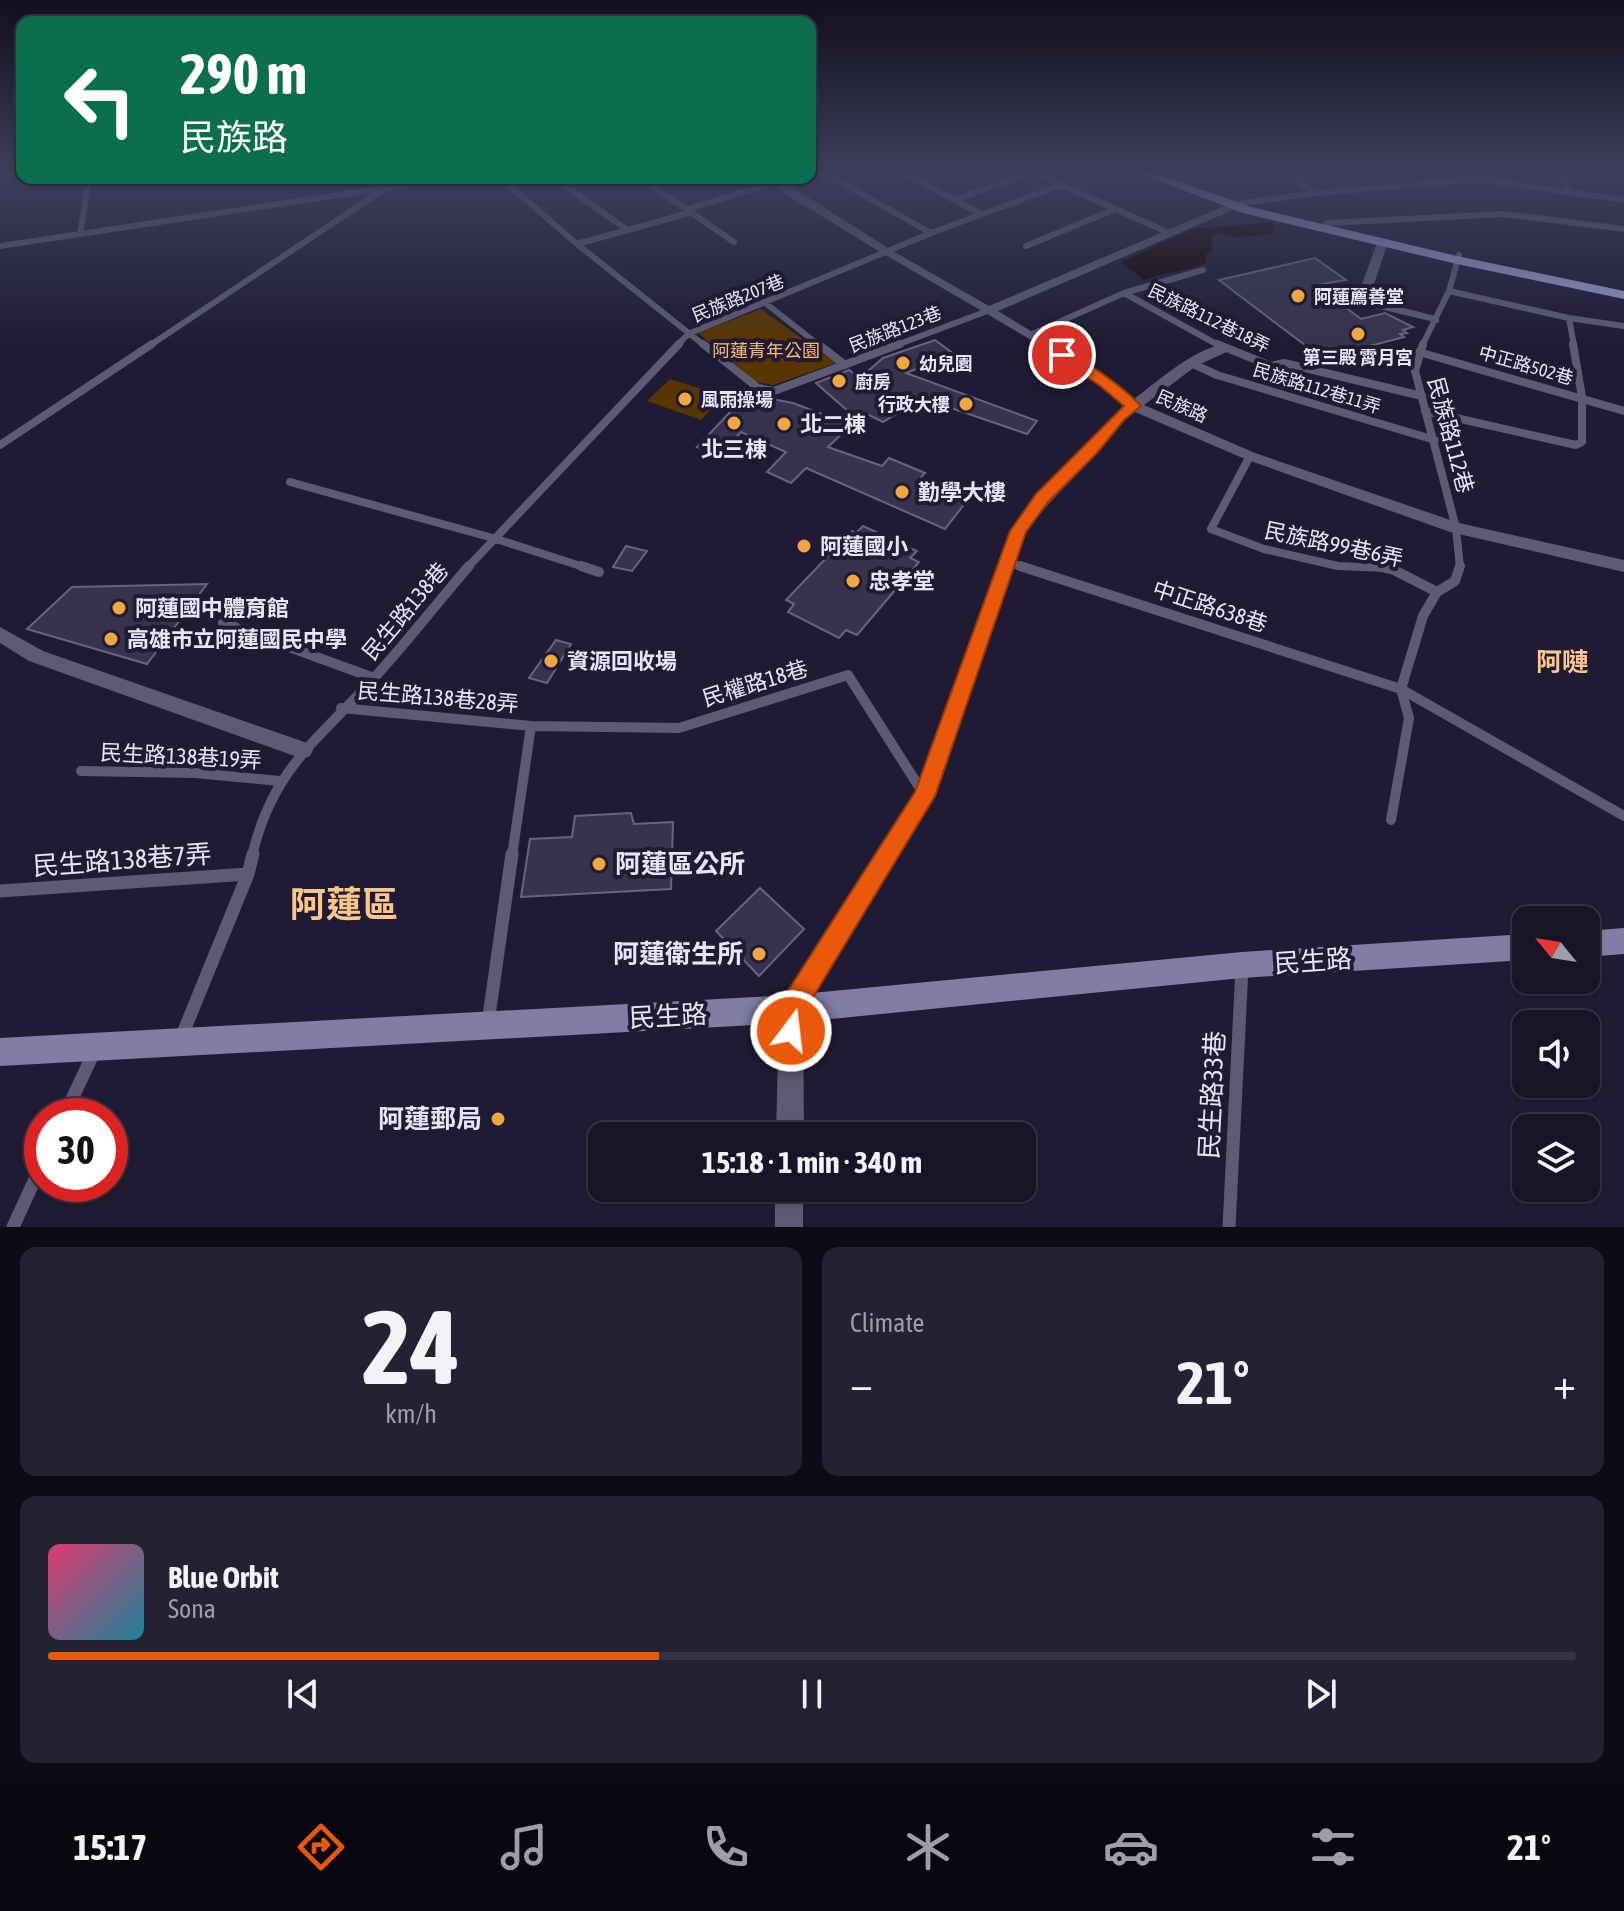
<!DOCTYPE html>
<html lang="en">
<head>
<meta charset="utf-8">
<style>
	:root { --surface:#171427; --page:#242133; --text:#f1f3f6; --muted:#9e9ea7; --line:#363344; --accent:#ea580c }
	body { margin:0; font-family:"Asap Condensed","Noto Sans TC",sans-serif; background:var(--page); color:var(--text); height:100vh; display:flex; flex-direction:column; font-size:30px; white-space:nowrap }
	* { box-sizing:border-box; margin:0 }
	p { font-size:26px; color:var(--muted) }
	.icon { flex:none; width:44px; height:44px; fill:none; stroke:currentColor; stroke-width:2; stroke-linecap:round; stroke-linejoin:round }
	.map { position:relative; height:1227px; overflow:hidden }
	.side { display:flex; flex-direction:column; gap:20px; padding:20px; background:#0d0b15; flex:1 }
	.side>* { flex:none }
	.hud { position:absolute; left:16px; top:16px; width:800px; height:168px; border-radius:16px; box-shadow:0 2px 6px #0004,0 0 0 2px var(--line); background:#0b6e4f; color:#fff; overflow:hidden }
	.needle { width:52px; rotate:300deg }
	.fabs { position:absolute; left:1512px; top:906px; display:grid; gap:16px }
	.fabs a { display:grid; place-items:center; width:88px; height:88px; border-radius:16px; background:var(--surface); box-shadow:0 2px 6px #0004,0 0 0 2px var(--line); font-size:40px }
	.speed { position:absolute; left:24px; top:1098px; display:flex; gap:16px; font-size:40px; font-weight:700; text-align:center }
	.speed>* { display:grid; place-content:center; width:104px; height:104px; border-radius:50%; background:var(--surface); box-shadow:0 2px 6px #0004,0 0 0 2px var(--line); line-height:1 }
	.speed .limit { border:12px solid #d22; background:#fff; color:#111 }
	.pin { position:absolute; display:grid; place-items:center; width:68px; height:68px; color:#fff; margin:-34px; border:4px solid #fff; border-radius:50%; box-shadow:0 2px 8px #0007 }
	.me { position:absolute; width:88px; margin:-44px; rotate:15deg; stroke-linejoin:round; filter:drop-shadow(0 0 6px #0008) }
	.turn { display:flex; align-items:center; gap:28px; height:168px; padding:0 32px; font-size:36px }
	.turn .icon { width:104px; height:104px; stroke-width:2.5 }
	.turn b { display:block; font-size:56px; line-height:68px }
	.big { font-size:60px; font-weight:700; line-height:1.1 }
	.side .tile { flex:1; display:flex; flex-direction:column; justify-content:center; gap:12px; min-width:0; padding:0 28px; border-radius:16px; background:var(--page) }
	.side .dial { align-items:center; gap:0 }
	.dial b { font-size:104px; line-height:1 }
	.song { display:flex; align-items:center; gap:24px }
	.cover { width:96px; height:96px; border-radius:12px; background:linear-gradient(135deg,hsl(340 70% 55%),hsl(190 70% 35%)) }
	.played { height:8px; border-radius:4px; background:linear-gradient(90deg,var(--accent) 40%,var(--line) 40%) }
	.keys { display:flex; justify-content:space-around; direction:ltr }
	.heat { display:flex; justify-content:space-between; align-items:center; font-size:44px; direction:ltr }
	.side .tiles { flex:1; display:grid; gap:20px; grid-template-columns:1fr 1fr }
	.tile:last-child { grid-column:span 2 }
	.trip { position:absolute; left:588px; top:1122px; width:448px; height:80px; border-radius:16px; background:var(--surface); box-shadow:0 2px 6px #0004,0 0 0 2px var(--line); font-weight:700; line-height:80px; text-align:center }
	.tab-bar { display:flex; height:128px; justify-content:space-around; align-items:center; background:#090810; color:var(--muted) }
	.tab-bar .icon { width:56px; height:56px }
	.tab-bar .current { color:var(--accent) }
	.tab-bar b { font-size:36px; color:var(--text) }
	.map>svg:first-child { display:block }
	.green { fill:#593600 }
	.water { fill:#150300 }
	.building { fill:#36334e; stroke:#676482; stroke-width:2 }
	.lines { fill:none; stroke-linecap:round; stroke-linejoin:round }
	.lane-far3 { stroke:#5d5b74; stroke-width:6 }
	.lane-far2 { stroke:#5d5b74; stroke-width:8 }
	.lane-far1 { stroke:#5d5b74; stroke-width:10 }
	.lane { stroke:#5d5b74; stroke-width:13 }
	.street { fill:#5d5b74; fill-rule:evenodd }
	.secondary { fill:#817da5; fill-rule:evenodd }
	.primary { fill:#9c97cb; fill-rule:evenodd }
	.route { fill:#ea580c; stroke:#983908; stroke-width:2 }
	.poi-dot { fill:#f1a640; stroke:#1f1b34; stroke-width:3 }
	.labels { text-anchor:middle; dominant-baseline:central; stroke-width:8; stroke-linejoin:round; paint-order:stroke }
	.far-poi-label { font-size:18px; font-weight:bold; fill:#e7e6f7; stroke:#1f1b34; text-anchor:start }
	.far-street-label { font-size:18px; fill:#e7e6f7; stroke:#1f1b34 }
	.far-park-label { font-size:18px; fill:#fbbb6e; stroke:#1f1b34 }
	.poi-label { font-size:22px; font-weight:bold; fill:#e7e6f7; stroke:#1f1b34; text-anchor:start }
	.street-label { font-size:22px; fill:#e7e6f7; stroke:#1f1b34 }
	.quarter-label { font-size:26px; font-weight:bold; fill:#fdc789; stroke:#1f1b34 }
	.near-street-label { font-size:26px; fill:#e7e6f7; stroke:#1f1b34 }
	.near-poi-label { font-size:26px; font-weight:bold; fill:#e7e6f7; stroke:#1f1b34; text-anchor:end }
	.near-district-label { font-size:36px; font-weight:bold; fill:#fdc789; stroke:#1f1b34 }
</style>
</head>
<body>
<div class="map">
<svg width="1624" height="1227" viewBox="0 0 1624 1227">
	<rect width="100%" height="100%" fill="#1f1b34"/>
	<!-- green -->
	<path class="green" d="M761,309L836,363L773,385L756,382L698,333Z
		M670,379L724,396L701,420L647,401Z"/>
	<!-- water -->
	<path class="water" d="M1271,222L1275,228L1270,235L1234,237L1219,233L1211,236L1212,252L1206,254V263C1186,271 1165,272 1144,280L1121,262L1192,229Z"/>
	<!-- building -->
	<path class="building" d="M1315,258L1346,280L1316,285L1361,319L1385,313L1413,327L1403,330L1407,333L1400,334L1404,337L1339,354L1331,347L1314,352L1219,280Z
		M935,340L954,354L906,373L1037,421L1027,434L922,398L883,422L863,412L857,419L816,383L849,370L860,378L883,358Z
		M747,394L793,403L851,425L828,447L882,466L889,458L925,473L917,482L966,502L945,529L806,468L791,483L767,472L786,452L741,432L720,454L697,447Z
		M863,526L917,551L910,558L919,562L857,635L846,630L839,638L788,612L794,604L786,600L852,531L856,533Z
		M626,546L647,551L632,571L613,567Z
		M207,584L147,664L27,629L72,587Z
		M556,640L571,644L547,683L529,678Z
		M631,813L634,824L673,822L671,889L521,897L530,839L572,837L575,816Z
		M760,888L804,929L759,976L716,931Z"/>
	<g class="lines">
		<!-- lane-far3 -->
		<path class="lane-far3" d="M824,173L931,233
			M904,173L981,214
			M1035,173L1169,233
			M1286,173L1316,193
			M1481,173L1494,180
			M1561,173L1568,191
			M501,178L577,244L705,346
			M554,178L626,229
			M641,178L734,242
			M955,200L1028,173
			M685,210L777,182
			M80,234L89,178
			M577,244L689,213
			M1026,246L1113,210
			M1449,291L1569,318L1624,326
			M1124,293L1220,346
			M764,302L820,346
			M1569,318L1574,346
			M1030,335L1124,293L1203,270
			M149,346L384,189
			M677,346L688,334L931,233L1061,185
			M894,346L990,310
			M1422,346L1449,291L1459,255"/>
		<!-- lane-far2 -->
		<path class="lane-far2" d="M703,344L758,388L774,391L900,344
			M818,344L845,365
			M1217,344L1271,366L1284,363L1422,396
			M1423,344L1415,371L1456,528L1460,568
			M1419,352L1624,411
			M1191,363L1217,375L1435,440
			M1425,411L1576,445L1582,442V397L1573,344
			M0,445L152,344
			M1250,456L1211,529L1264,549L1338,566L1386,568
			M290,482L493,538L587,568
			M1007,562L1026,568
			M467,568L679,344"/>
		<!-- lane-far1 -->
		<path class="lane-far1" d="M581,566L599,572
			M1020,566L1401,689L1624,816
			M1377,566L1394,570L1437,592
			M223,623L374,678
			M341,708L531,726L679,728L848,675L923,793
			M81,771L195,773L280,781
			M1391,820L1409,718L1401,689L1423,616L1437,592L1455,581L1460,566
			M252,856C272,769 318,740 374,678C407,642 437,603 469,566
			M512,856L531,726"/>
		<!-- lane -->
		<path class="lane" d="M0,891L248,874
			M488,1023L512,854
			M181,1038L248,874L253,854
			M64,1116L95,1050
			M13,1227L42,1164
			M1229,1227L1242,968"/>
		<!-- street -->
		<path class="street" d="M1480,176L1624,197V203L1480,182L1316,196L1242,206L998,311L1109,379L1134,399C1156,383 1201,342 1229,345V351L1196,366L1144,405L1255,453L1459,523L1624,560V572L1450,532L1245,459L1135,412C1119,423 1110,439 1097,453C1072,481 1048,501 1026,532L936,796L803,1012L804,1136H776L779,1009L782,1000L916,792L1010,531L1036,494L1124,405C1038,336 936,288 843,229C818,213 788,198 766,178H778L891,250L989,306L1236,201L1316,190Z
			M431,178H457L452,181L0,249V243Z
			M1503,211L1624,226V232L1503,217L1328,226L1322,223L1328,220Z
			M1378,240L1388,242L1369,299L1439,317V323L1358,304L1356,301Z
			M0,627L43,651L310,744L313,750L310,756L303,759L29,661L0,643Z
			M775,1188H803V1227H775Z"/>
		<!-- secondary -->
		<path class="secondary" d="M1624,928V954L1586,957V931Z
			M1526,934V960L1242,978L791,1023L0,1066V1038L791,995L1242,952Z"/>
		<!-- primary -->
		<path class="primary" d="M1138,173H1155L1251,207L1457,256L1624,291V299L1457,264L1243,213Z"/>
	</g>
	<!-- sky -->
	<linearGradient id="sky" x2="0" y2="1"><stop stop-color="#110f1d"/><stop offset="0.5" stop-color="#3c3f5c"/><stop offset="1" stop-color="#3c3f5c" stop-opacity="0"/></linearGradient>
	<rect width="1624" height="345" fill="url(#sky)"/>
	<!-- route -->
	<path class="route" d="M1057,352C1076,350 1127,391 1141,406L1124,420L1097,453L1048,502L1026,532L935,796L804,1012V1031L800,1040L791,1044L782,1040C776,1027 777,1013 782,1000L915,792L1010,531L1036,494L1124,406L1099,385L1057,358Z"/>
	<!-- markers -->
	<g class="poi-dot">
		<circle cx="1298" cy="296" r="8"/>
		<circle cx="1358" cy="334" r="8"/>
		<circle cx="903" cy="363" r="8"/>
		<circle cx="839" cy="381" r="8"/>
		<circle cx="685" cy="399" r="8"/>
		<circle cx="966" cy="404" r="8"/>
		<circle cx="734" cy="423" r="8"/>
		<circle cx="784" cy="424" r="8"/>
		<circle cx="902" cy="492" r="8"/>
		<circle cx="804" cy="546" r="8"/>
		<circle cx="853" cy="581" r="8"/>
		<circle cx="119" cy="608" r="8"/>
		<circle cx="111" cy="639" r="8"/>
		<circle cx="551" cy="661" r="8"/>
		<circle cx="599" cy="864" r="8"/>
		<circle cx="759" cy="954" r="8"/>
		<circle cx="498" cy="1119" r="8"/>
	</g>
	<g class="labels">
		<!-- far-poi labels -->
		<g class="far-poi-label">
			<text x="1314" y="296">阿蓮薦善堂</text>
			<text x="1358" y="357" text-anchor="middle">第三殿 霄月宮</text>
			<text x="919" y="363">幼兒園</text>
			<text x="855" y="381">廚房</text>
			<text x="701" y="399">風雨操場</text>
			<text x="950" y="404" text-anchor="end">行政大樓</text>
		</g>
		<!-- far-street labels -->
		<g class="far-street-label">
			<text transform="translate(738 298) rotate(-22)">民族路207巷</text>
			<text transform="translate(1209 318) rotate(26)">民族路112巷18弄</text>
			<text transform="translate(895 329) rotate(-21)">民族路123巷</text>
			<text transform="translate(1526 365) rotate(16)">中正路502巷</text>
			<text transform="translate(1317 388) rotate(17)">民族路112巷11弄</text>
			<text transform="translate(1182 406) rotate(24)">民族路</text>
		</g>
		<!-- far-park labels -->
		<g class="far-park-label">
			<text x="766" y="350">阿蓮青年公園</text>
		</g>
		<!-- poi labels -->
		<g class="poi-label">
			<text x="800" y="424">北二棟</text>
			<text x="734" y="449" text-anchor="middle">北三棟</text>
			<text x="918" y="492">勤學大樓</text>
			<text x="820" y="546">阿蓮國小</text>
			<text x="869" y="581">忠孝堂</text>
			<text x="135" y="608">阿蓮國中體育館</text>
			<text x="127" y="639">高雄市立阿蓮國民中學</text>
			<text x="567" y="661">資源回收場</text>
		</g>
		<!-- street labels -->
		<g class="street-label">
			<text transform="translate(1451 435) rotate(75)">民族路112巷</text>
			<text transform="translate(1334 544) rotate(12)">民族路99巷6弄</text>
			<text transform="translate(1210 606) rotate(18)">中正路638巷</text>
			<text transform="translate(405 611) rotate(-50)">民生路138巷</text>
			<text transform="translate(755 683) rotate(-17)">民權路18巷</text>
			<text transform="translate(438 697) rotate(5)">民生路138巷28弄</text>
			<text transform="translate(181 756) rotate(3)">民生路138巷19弄</text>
		</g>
		<!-- quarter labels -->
		<g class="quarter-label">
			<text x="1562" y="662">阿嗹</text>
		</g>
		<!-- near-street labels -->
		<g class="near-street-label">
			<text transform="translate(122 860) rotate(-4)">民生路138巷7弄</text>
			<text transform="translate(1313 961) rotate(-4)">民生路</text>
			<text transform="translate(668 1016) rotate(-3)">民生路</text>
			<text transform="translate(1212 1095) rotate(-87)">民生路33巷</text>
		</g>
		<!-- near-poi labels -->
		<g class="near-poi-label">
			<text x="615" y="864" text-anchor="start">阿蓮區公所</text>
			<text x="743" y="954">阿蓮衛生所</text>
			<text x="482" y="1119">阿蓮郵局</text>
		</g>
		<!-- near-district labels -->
		<g class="near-district-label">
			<text x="344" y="904">阿蓮區</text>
		</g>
	</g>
</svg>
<div class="fabs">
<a><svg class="needle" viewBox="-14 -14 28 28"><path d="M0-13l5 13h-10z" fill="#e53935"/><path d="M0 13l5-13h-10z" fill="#9e9ea7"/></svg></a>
<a><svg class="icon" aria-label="sound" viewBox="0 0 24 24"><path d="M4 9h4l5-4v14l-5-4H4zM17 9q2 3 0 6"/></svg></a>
<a><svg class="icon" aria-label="layers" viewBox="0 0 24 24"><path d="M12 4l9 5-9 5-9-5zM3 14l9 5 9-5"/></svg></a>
</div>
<div class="speed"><div class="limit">30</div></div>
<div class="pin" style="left:1062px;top:355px;background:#d93025"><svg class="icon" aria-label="arrive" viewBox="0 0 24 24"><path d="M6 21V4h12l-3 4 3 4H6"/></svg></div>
<svg class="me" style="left:791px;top:1031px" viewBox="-20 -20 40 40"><circle r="17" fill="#ea580c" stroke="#fff" stroke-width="3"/><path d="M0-11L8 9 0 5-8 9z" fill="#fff"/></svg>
<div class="trip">15:18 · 1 min · 340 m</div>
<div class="hud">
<div class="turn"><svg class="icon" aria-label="left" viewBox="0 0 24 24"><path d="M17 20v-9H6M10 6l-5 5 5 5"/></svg><div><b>290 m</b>民族路</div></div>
</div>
</div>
<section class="side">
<div class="tiles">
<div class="tile dial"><b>24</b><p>km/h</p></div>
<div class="tile"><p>Climate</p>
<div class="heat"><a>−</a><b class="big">21°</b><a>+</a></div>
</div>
<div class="tile">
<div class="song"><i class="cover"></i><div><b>Blue Orbit</b><p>Sona</p></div></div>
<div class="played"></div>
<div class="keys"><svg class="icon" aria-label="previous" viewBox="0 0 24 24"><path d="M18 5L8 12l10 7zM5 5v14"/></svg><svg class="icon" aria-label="pause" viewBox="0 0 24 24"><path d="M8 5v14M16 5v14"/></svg><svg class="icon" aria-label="next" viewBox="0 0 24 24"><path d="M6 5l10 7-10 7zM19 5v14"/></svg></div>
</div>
</div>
</section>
<nav class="tab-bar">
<b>15:17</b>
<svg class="icon current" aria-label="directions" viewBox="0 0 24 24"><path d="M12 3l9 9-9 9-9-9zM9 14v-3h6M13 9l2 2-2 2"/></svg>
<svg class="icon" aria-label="music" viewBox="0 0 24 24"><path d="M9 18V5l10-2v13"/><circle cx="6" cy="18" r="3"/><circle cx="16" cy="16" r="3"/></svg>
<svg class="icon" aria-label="phone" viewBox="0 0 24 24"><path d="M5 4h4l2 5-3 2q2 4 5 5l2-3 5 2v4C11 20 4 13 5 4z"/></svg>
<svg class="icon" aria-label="climate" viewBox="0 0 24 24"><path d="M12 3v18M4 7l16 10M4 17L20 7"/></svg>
<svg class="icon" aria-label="car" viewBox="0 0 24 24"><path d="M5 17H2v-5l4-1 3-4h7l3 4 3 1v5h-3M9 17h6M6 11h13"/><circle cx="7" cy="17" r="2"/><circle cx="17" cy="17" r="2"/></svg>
<svg class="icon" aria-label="filters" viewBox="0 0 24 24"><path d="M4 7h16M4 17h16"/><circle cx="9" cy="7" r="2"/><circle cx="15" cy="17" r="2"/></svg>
<b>21°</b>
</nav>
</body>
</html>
